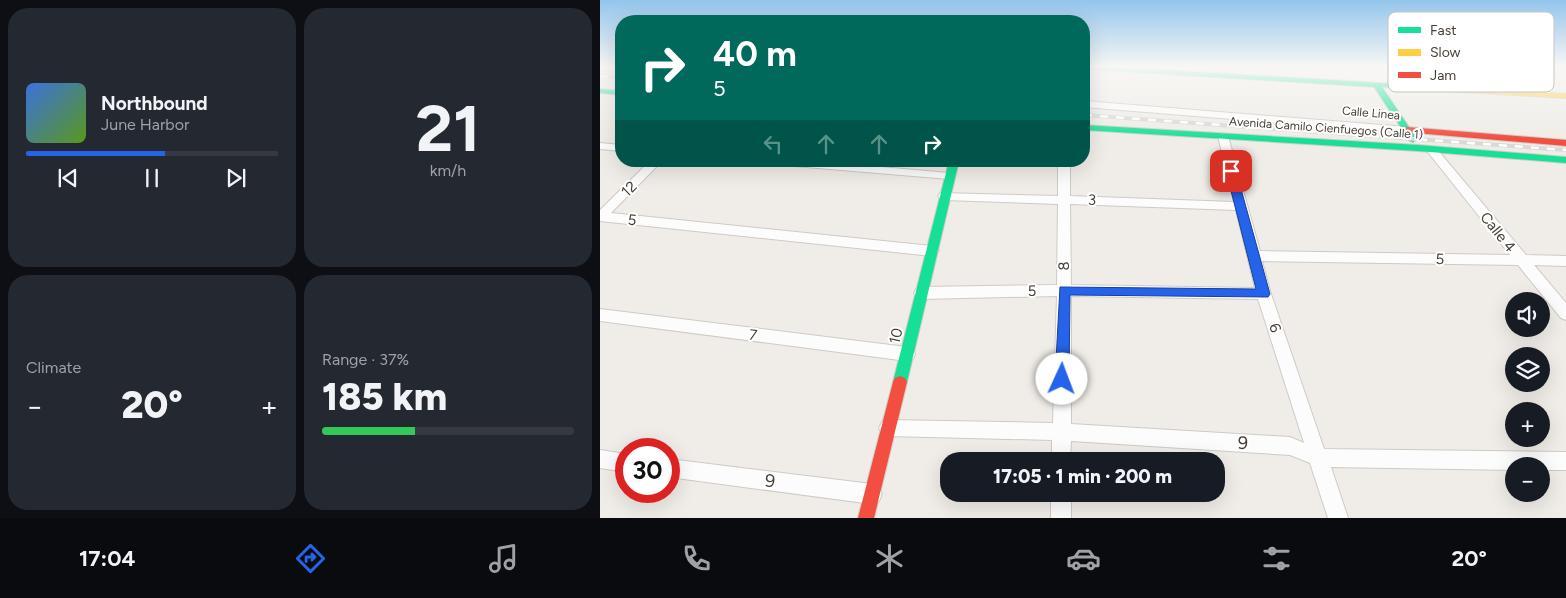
<!DOCTYPE html>
<html lang="en">
<head>
<meta charset="utf-8">
<style>
	:root { --surface:#171b24; --page:#242831; --text:#f1f3f6; --muted:#9ea1a6; --line:#363941; --accent:#2563eb }
	body { margin:0; font-family:Figtree,sans-serif; background:var(--page); color:var(--text); height:100vh; display:flex; flex-direction:column; font-size:19px; white-space:nowrap }
	* { box-sizing:border-box; margin:0 }
	p { font-size:16px; color:var(--muted) }
	.icon { flex:none; width:28px; height:28px; fill:none; stroke:currentColor; stroke-width:2; stroke-linecap:round; stroke-linejoin:round }
	.map { position:relative; flex:1; overflow:hidden }
	.panel { display:flex; flex-direction:column; gap:8px; padding:8px; background:#0d0f14; width:600px }
	.panel>* { flex:none }
	.top-card { position:absolute; left:15px; top:15px; width:475px; height:152px; border-radius:20px; box-shadow:0 5px 20px #0002; background:#00695c; color:#fff; overflow:hidden }
	.fabs { position:absolute; left:905px; top:292px; display:grid; gap:10px }
	.fabs a { display:grid; place-items:center; width:45px; height:45px; border-radius:50%; background:var(--surface); box-shadow:0 5px 20px #0002; font-size:25px }
	.speed { position:absolute; left:15px; top:438px; display:flex; gap:10px; font-size:25px; font-weight:700; text-align:center }
	.speed>* { display:grid; place-content:center; width:65px; height:65px; border-radius:50%; background:var(--surface); box-shadow:0 5px 20px #0002; line-height:1 }
	.speed .limit { border:8px solid #d22; background:#fff; color:#111 }
	.pin { position:absolute; display:grid; place-items:center; width:42px; height:42px; color:#fff; margin:-21px; border-radius:10px; box-shadow:0 2px 8px #0006 }
	.me { position:absolute; width:55px; margin:-28px; rotate:2deg; stroke-linejoin:round; filter:drop-shadow(0 0 4px #0008) }
	.turn { display:flex; align-items:center; gap:18px; height:105px; padding:0 15px; font-size:22px }
	.turn .icon { width:65px; height:65px; stroke-width:2.5 }
	.turn b { display:block; font-size:35px; line-height:42px }
	.lanes { display:flex; align-items:center; height:48px; padding:0 15px; background:#0003; justify-content:center; gap:25px; direction:ltr }
	.lanes .off { opacity:.35 }
	.big { font-size:38px; font-weight:800; line-height:1.1 }
	.panel .card { flex:1; display:flex; flex-direction:column; justify-content:center; gap:8px; min-width:0; padding:0 18px; border-radius:20px; background:var(--page) }
	.panel .dial { align-items:center; gap:0 }
	.dial b { font-size:65px; line-height:1 }
	.song { display:flex; align-items:center; gap:15px }
	.cover { width:60px; height:60px; border-radius:8px; background:linear-gradient(135deg,hsl(220 70% 55%),hsl(90 70% 35%)) }
	.played { height:5px; border-radius:2px; background:linear-gradient(90deg,var(--accent) 55%,var(--line) 55%) }
	.keys { display:flex; justify-content:space-around; direction:ltr }
	.heat { display:flex; justify-content:space-between; align-items:center; font-size:28px; direction:ltr }
	.charge { height:8px; border-radius:4px; background:linear-gradient(90deg,#34c759 37%,var(--line) 0) }
	.panel .tiles { flex:1; display:grid; gap:8px; grid-template-columns:repeat(2,1fr) }
	.trip { position:absolute; left:340px; top:452px; width:285px; height:50px; border-radius:20px; background:var(--surface); box-shadow:0 5px 20px #0002; font-weight:800; line-height:50px; text-align:center }
	.tab-bar { display:flex; height:80px; justify-content:space-around; align-items:center; background:#090b0e; color:var(--muted) }
	.tab-bar .icon { width:35px; height:35px }
	.tab-bar .active { color:var(--accent) }
	.tab-bar b { font-size:22px; color:var(--text) }
	main { display:flex; flex:1; min-height:0 }
	.map>svg:first-child { display:block }
	.lines { fill:none; stroke-linecap:round; stroke-linejoin:round }
	.street-casing { stroke:#cecbc5; stroke-width:2 }
	.fast-casing { stroke:#d2ccbf; stroke-width:2 }
	.slow-casing { stroke:#d2ccbf; stroke-width:2 }
	.jam-casing { stroke:#d2ccbf; stroke-width:2 }
	.street { fill:#fdfcfc; fill-rule:evenodd }
	.fast { fill:#16e098; fill-rule:evenodd }
	.slow { fill:#ffcf43; fill-rule:evenodd }
	.jam { fill:#f24e42; fill-rule:evenodd }
	.rail-casing { stroke:#d9d9d8; stroke-width:4 }
	.rail { stroke:#fff; stroke-width:2.5; stroke-dasharray:8; stroke-linecap:butt }
	.route { fill:#2563eb; stroke:#184099 }
	.labels { text-anchor:middle; dominant-baseline:central; stroke-width:4; stroke-linejoin:round; paint-order:stroke }
	.far-street-label { font-size:12px; fill:#473e33; stroke:#fff }
	.street-label { font-size:15px; fill:#473e33; stroke:#fff }
	.near-street-label { font-size:18px; fill:#473e33; stroke:#fff }
	.key { fill:#fff; stroke:#c8c5c2; stroke-width:1 }
	.key-label { font-size:14px; fill:#473e33 }
</style>
</head>
<body>
<main>
<section class="panel">
<div class="tiles">
<div class="card">
<div class="song"><i class="cover"></i><div><b>Northbound</b><p>June Harbor</p></div></div>
<div class="played"></div>
<div class="keys"><svg class="icon" aria-label="previous" viewBox="0 0 24 24"><path d="M18 5L8 12l10 7zM5 5v14"/></svg><svg class="icon" aria-label="pause" viewBox="0 0 24 24"><path d="M8 5v14M16 5v14"/></svg><svg class="icon" aria-label="next" viewBox="0 0 24 24"><path d="M6 5l10 7-10 7zM19 5v14"/></svg></div>
</div>
<div class="card dial"><b>21</b><p>km/h</p></div>
<div class="card"><p>Climate</p>
<div class="heat"><a>−</a><b class="big">20°</b><a>+</a></div>
</div>
<div class="card"><p>Range · 37%</p><b class="big">185 km</b><div class="charge"></div></div>
</div>
</section>
<div class="map">
<svg width="966" height="518" viewBox="0 0 966 518">
	<rect width="100%" height="100%" fill="#f0ede8"/>
	<g class="lines">
		<!-- street casing -->
		<g class="street-casing">
			<path id="street" d="M0,67H21V71L4,70Z
				M920,67H929L950,93V97H944Z
				M484,101L807,127L812,130L807,133L484,107Z
				M623,133L628,136L660,251L910,255L827,151V147H835L926,255L966,256V266L934,265L966,303V320L961,318L918,265L662,261L671,294L724,449L966,452V470H941V466H914V470L731,467L748,518H728L710,463L690,455L471,441L470,461H452V440L288,436L282,434L279,428L282,422L288,420L453,423L457,296L321,299L316,297L314,293L316,289L321,287L457,285L458,204L344,200L340,199L338,196L340,193L458,196V161H470V196L634,202L618,136ZM470,204L636,210L655,288L471,285ZM471,296L658,299L704,443L690,437L471,424Z
				M0,143L21,145V151L0,149Z
				M50,161H62L11,213L332,246L339,251L332,256L0,221V210Z
				M165,161H213L349,173L355,176L349,179L170,164Z
				M0,309L307,347L313,349L315,354L313,359L307,361L0,321Z
				M0,450L26,454V472L0,468Z
				M69,459L272,484L279,487L282,494L279,501L272,504L69,477Z
				M451,494H471V518H451Z"/>
		</g>
		<!-- fast casing -->
		<g class="fast-casing">
			<path id="fast" d="M484,67H517L830,86L834,88L830,90L782,87L817,139L813,142L810,141L774,87L484,69Z
				M0,89L21,91V95L0,93Z
				M484,125L818,145L966,157V163L818,151L484,130Z
				M349,161H359L307,382L305,386L300,388L295,386L293,382Z"/>
		</g>
		<!-- slow casing -->
		<g class="slow-casing">
			<path id="slow" d="M827,86L966,94V98L830,90L826,88Z"/>
		</g>
		<!-- jam casing -->
		<g class="jam-casing">
			<path id="jam" d="M807,127L966,140V146L804,132V128Z
				M300,376L305,378L307,382L274,518H258L293,382L295,378Z"/>
		</g>
		<!-- street -->
		<use href="#street" class="street"/>
		<!-- fast -->
		<use href="#fast" class="fast"/>
		<!-- slow -->
		<use href="#slow" class="slow"/>
		<!-- jam -->
		<use href="#jam" class="jam"/>
		<!-- rail casing -->
		<g class="rail-casing">
			<path id="rail" d="M0,76L21,78
				M484,115L966,150"/>
		</g>
		<!-- rail -->
		<use href="#rail" class="rail"/>
	</g>
	<!-- sky -->
	<linearGradient id="sky" x2="0" y2="1"><stop stop-color="#93c5ec"/><stop offset="0.48" stop-color="#f8f7f5"/><stop offset="1" stop-color="#f8f7f5" stop-opacity="0"/></linearGradient>
	<rect width="966" height="139" fill="url(#sky)"/>
	<!-- route -->
	<path class="route" d="M628,169L636,171L670,294L668,297L470,295L469,379L467,383L462,385L457,383L455,379L460,287L656,289L626,171Z"/>
	<g class="labels">
		<!-- far-street labels -->
		<g class="far-street-label">
			<text transform="translate(771 113) rotate(5)">Calle Linea</text>
			<text transform="translate(726 128) rotate(4)">Avenida Camilo Cienfuegos (Calle 1)</text>
		</g>
		<!-- street labels -->
		<g class="street-label">
			<text transform="translate(29 189) rotate(-44)">12</text>
			<text transform="translate(492 200) rotate(2)">3</text>
			<text transform="translate(32 220) rotate(6)">5</text>
			<text transform="translate(898 232) rotate(51)">Calle 4</text>
			<text transform="translate(840 259) rotate(1)">5</text>
			<text transform="translate(464 266) rotate(-91)">8</text>
			<text transform="translate(432 291) rotate(-1)">5</text>
			<text transform="translate(675 328) rotate(71)">6</text>
			<text transform="translate(153 335) rotate(7)">7</text>
			<text transform="translate(296 336) rotate(-77)">10</text>
		</g>
		<!-- near-street labels -->
		<g class="near-street-label">
			<text transform="translate(643 443) rotate(3)">9</text>
			<text transform="translate(170 481) rotate(7)">9</text>
		</g>
	</g>
	<!-- legend -->
	<rect x="788" y="12" width="166" height="80" rx="8" class="key"/>
	<rect x="798" y="27" width="23" height="6" fill="#16e098"/>
	<rect x="798" y="49" width="23" height="7" fill="#ffcf43"/>
	<rect x="798" y="72" width="23" height="6" fill="#f24e42"/>
	<g class="key-label">
		<text x="830" y="35">Fast</text>
		<text x="830" y="57">Slow</text>
		<text x="830" y="80">Jam</text>
	</g>
</svg>
<div class="fabs">
<a><svg class="icon" aria-label="sound" viewBox="0 0 24 24"><path d="M4 9h4l5-4v14l-5-4H4zM17 9q2 3 0 6"/></svg></a>
<a><svg class="icon" aria-label="layers" viewBox="0 0 24 24"><path d="M12 4l9 5-9 5-9-5zM3 14l9 5 9-5"/></svg></a>
<a>+</a>
<a>−</a>
</div>
<div class="speed"><div class="limit">30</div></div>
<div class="pin" style="left:631px;top:171px;background:#d93025"><svg class="icon" aria-label="arrive" viewBox="0 0 24 24"><path d="M6 21V4h12l-3 4 3 4H6"/></svg></div>
<svg class="me" style="left:462px;top:379px" viewBox="-20 -20 40 40"><circle r="19" fill="#fff"/><path d="M0-13L10 11 0 6-10 11z" fill="#2563eb"/></svg>
<div class="trip">17:05 · 1 min · 200 m</div>
<div class="top-card">
<div class="turn"><svg class="icon" aria-label="right" viewBox="0 0 24 24"><path d="M7 20v-9h11M14 6l5 5-5 5"/></svg><div><b>40 m</b>5</div></div>
<div class="lanes"><svg class="icon off" aria-label="left" viewBox="0 0 24 24"><path d="M17 20v-9H6M10 6l-5 5 5 5"/></svg><svg class="icon off" aria-label="ahead" viewBox="0 0 24 24"><path d="M12 20V5M6 11l6-6 6 6"/></svg><svg class="icon off" aria-label="ahead" viewBox="0 0 24 24"><path d="M12 20V5M6 11l6-6 6 6"/></svg><svg class="icon" aria-label="right" viewBox="0 0 24 24"><path d="M7 20v-9h11M14 6l5 5-5 5"/></svg></div>
</div>
</div>
</main>
<nav class="tab-bar">
<b>17:04</b>
<svg class="icon active" aria-label="directions" viewBox="0 0 24 24"><path d="M12 3l9 9-9 9-9-9zM9 14v-3h6M13 9l2 2-2 2"/></svg>
<svg class="icon" aria-label="music" viewBox="0 0 24 24"><path d="M9 18V5l10-2v13"/><circle cx="6" cy="18" r="3"/><circle cx="16" cy="16" r="3"/></svg>
<svg class="icon" aria-label="phone" viewBox="0 0 24 24"><path d="M5 4h4l2 5-3 2q2 4 5 5l2-3 5 2v4C11 20 4 13 5 4z"/></svg>
<svg class="icon" aria-label="climate" viewBox="0 0 24 24"><path d="M12 3v18M4 7l16 10M4 17L20 7"/></svg>
<svg class="icon" aria-label="car" viewBox="0 0 24 24"><path d="M5 17H2v-5l4-1 3-4h7l3 4 3 1v5h-3M9 17h6M6 11h13"/><circle cx="7" cy="17" r="2"/><circle cx="17" cy="17" r="2"/></svg>
<svg class="icon" aria-label="filters" viewBox="0 0 24 24"><path d="M4 7h16M4 17h16"/><circle cx="9" cy="7" r="2"/><circle cx="15" cy="17" r="2"/></svg>
<b>20°</b>
</nav>
</body>
</html>
